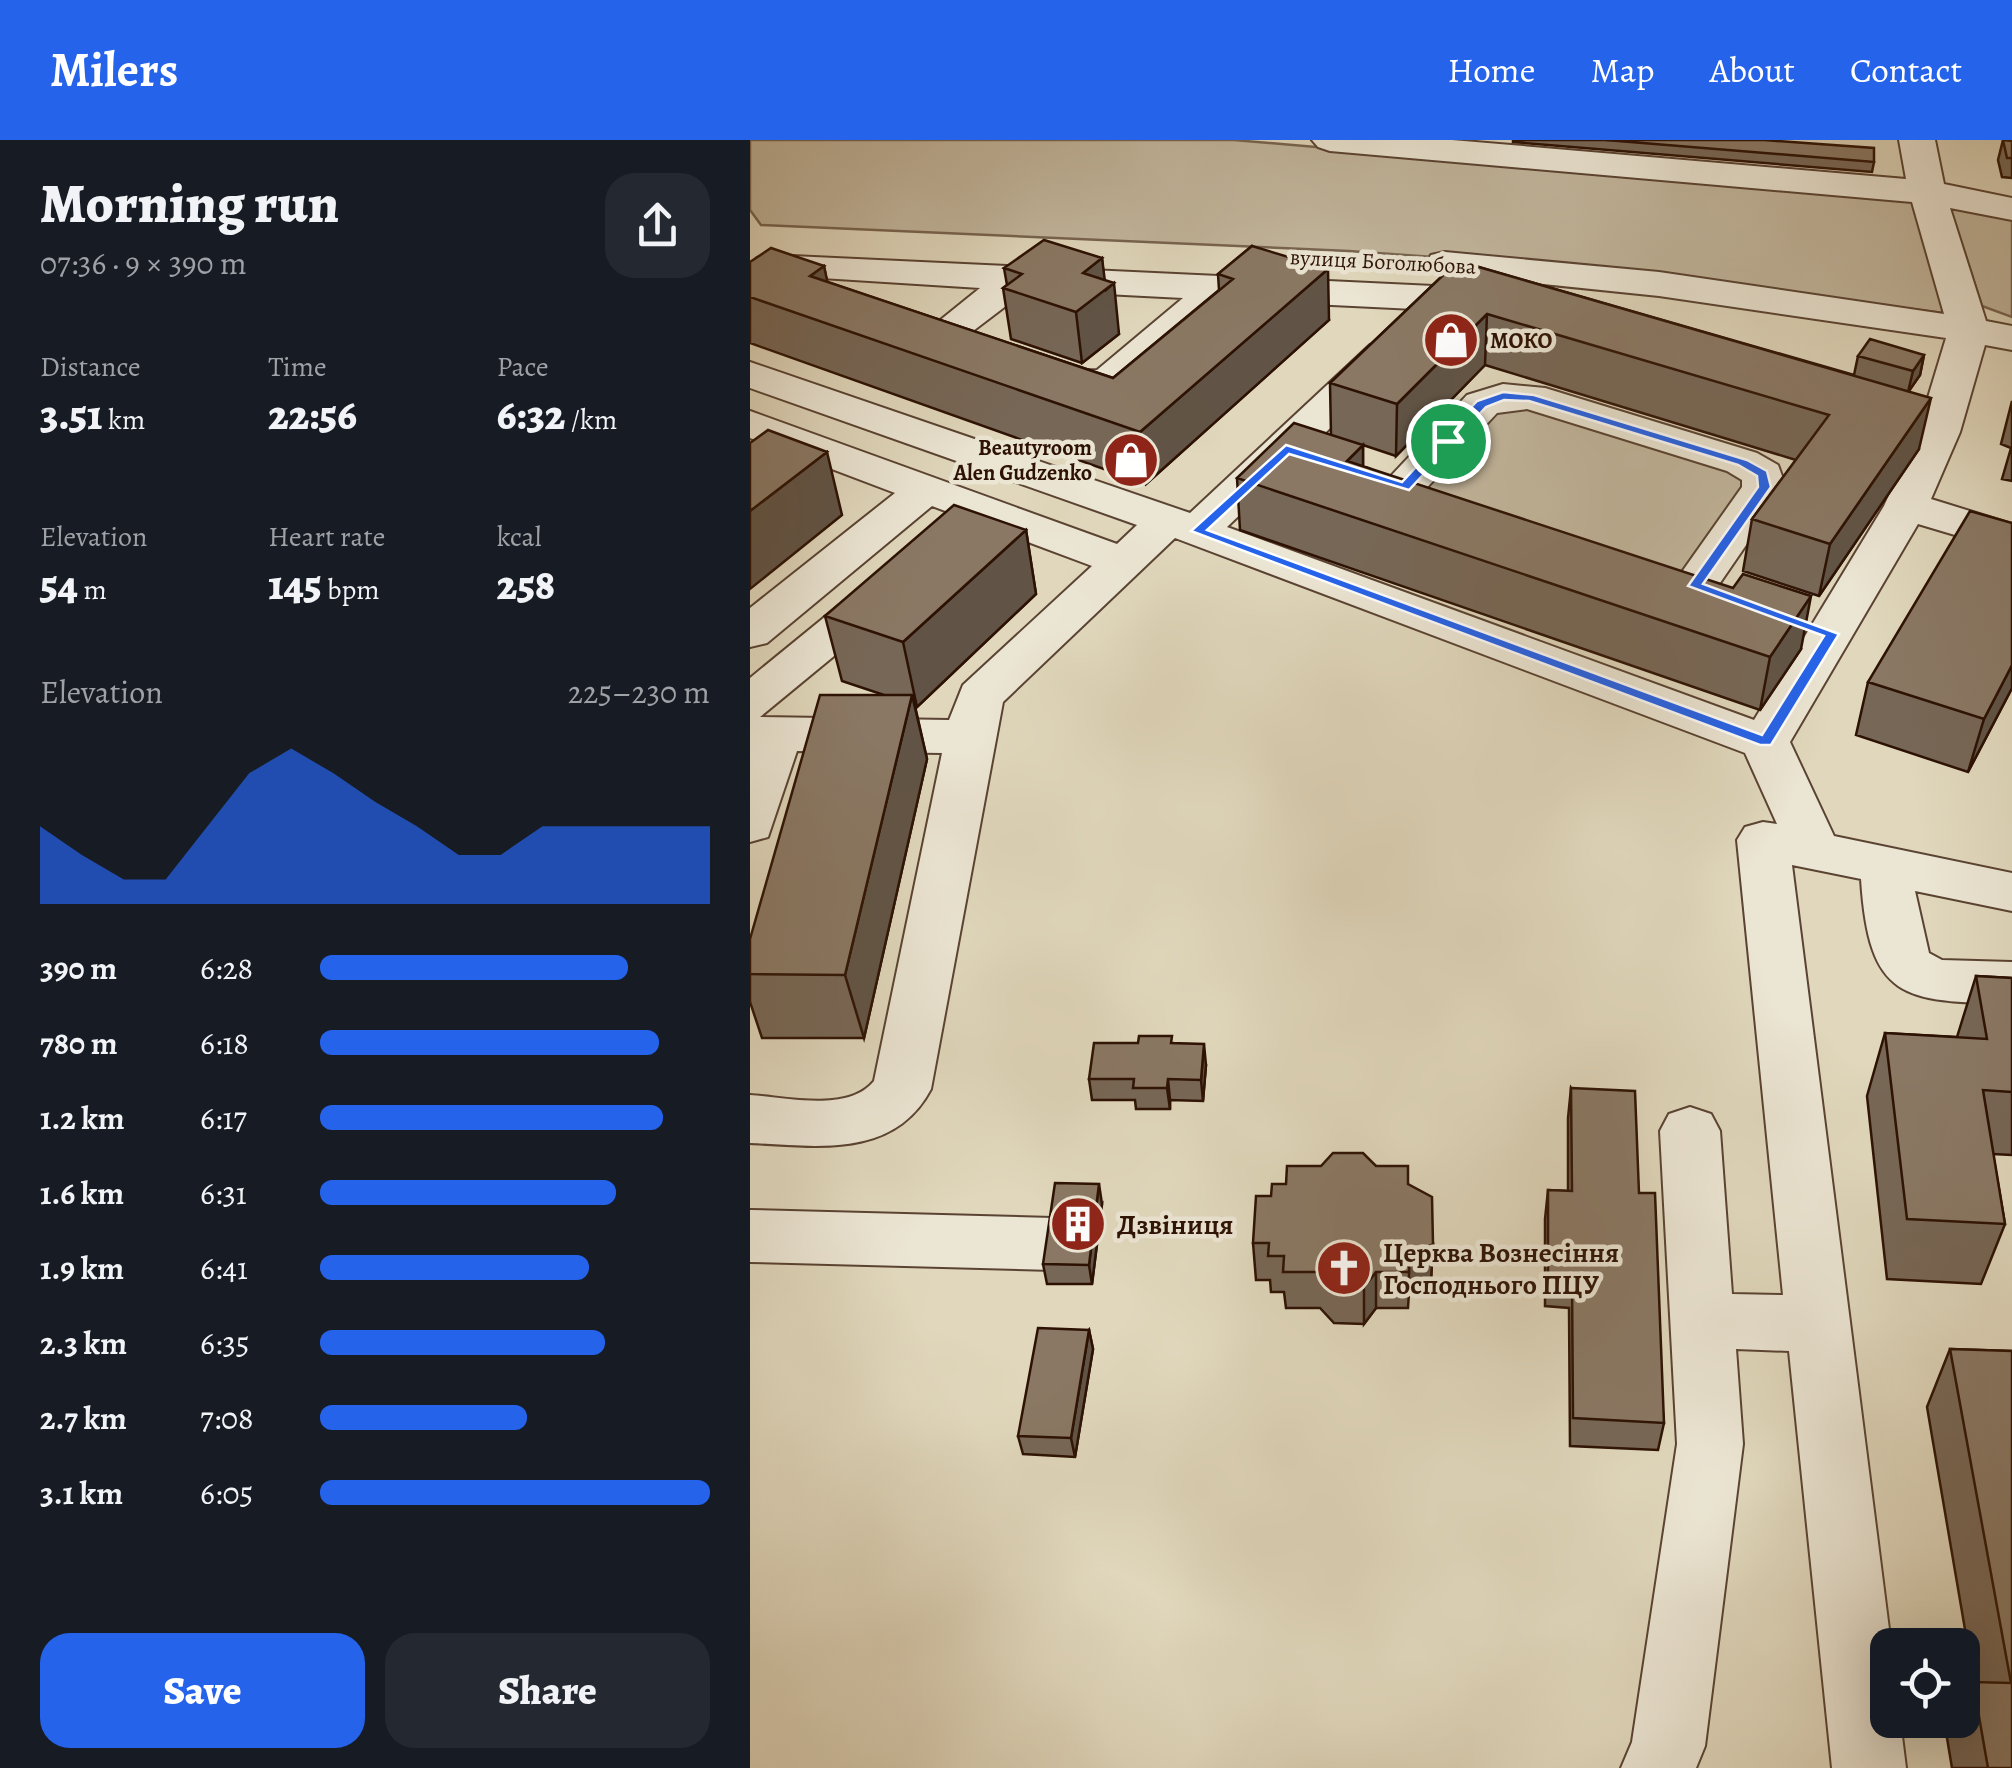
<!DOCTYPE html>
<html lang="en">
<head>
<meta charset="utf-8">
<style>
  :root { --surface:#171b24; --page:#242831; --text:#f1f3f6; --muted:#9ea1a6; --accent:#2563eb }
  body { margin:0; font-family:Alegreya,serif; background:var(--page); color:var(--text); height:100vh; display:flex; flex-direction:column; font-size:38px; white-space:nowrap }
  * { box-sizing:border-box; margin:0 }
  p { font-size:32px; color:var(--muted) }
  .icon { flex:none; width:55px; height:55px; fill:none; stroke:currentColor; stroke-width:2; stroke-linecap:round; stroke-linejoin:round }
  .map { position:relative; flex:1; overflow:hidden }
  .sheet { display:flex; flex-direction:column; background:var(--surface); width:750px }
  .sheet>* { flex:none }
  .tools { position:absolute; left:1120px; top:1488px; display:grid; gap:20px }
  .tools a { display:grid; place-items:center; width:110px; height:110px; border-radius:20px; background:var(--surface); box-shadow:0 10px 40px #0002; font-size:50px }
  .pin { position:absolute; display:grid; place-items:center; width:85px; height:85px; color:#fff; margin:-42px; border:5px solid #fff; border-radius:50%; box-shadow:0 2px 10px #0007 }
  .round { display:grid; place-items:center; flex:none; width:105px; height:105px; border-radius:30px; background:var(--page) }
  .headline { display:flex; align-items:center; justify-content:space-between; height:170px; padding:0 40px }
  h1 { font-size:55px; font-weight:800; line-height:75px }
  .metrics { display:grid; grid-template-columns:repeat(3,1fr); gap:15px; height:170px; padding:10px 40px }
  .metrics div { display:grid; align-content:center }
  .metrics b { font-size:42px; font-weight:800 }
  .metrics small { font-size:28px; font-weight:400 }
  .metrics p { font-size:28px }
  .chart { height:280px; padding:20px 40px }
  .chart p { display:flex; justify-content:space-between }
  .chart svg { width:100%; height:180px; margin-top:10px; fill:var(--accent); opacity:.7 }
  .primary-button { display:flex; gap:20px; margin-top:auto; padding:20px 40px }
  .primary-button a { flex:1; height:115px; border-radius:30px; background:var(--accent); color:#fff; font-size:40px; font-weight:800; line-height:115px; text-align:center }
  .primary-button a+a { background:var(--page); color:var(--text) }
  ul { padding:0 40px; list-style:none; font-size:32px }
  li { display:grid; grid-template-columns:160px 120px 1fr; align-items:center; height:75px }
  li i { height:25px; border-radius:12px; background:var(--accent) }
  header { display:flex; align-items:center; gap:60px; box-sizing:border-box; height:140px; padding:0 50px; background:var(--accent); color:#fff }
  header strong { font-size:48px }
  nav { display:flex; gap:55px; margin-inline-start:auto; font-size:35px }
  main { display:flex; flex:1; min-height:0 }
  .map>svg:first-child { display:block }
  .green { fill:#c2b69d; stroke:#786450; stroke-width:2.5 }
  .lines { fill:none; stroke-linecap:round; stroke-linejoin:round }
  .minor-casing { stroke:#5a4332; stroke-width:4 }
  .minor { fill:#ebe5d3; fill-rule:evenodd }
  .wall { fill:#776756; stroke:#2d1204; stroke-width:2.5 }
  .shaded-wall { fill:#615446; stroke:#2d1204; stroke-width:2.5 }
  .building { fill:#8a7864; stroke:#2d1204; stroke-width:2.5 }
  .route { fill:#2563eb; stroke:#fff; stroke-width:2.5; fill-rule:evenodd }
  .labels { text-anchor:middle; stroke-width:9; stroke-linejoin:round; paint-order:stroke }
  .far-street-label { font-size:22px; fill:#2d1204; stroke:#ebe5d3 }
  .far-poi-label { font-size:22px; font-weight:bold; fill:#2d1204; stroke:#ebe5d3; text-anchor:start }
  .poi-label { font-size:28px; font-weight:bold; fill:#2d1204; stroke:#ebe5d3; text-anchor:start }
</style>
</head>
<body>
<header>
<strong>Milers</strong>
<nav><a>Home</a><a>Map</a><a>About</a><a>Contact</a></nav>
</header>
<main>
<section class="sheet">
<div class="headline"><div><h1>Morning run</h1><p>07:36 · 9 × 390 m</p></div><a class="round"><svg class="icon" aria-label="share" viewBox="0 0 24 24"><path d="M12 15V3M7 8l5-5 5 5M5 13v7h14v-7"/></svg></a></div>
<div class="metrics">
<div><p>Distance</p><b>3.51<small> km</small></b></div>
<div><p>Time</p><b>22:56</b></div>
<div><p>Pace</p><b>6:32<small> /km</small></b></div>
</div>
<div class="metrics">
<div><p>Elevation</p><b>54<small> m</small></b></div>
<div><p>Heart rate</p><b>145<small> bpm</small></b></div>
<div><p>kcal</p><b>258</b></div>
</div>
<div class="chart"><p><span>Elevation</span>225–230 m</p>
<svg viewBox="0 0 160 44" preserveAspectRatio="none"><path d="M0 44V25L10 32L20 38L30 38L40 25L50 12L60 6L70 12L80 19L90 25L100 32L110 32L120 25L130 25L140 25L150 25L160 25V44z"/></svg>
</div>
<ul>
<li><b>390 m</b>6:28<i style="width:79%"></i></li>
<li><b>780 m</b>6:18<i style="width:87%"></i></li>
<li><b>1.2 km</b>6:17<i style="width:88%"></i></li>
<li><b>1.6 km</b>6:31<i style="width:76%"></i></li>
<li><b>1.9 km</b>6:41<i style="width:69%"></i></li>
<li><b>2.3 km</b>6:35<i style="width:73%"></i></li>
<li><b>2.7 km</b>7:08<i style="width:53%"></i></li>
<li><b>3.1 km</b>6:05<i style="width:100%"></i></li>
</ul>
<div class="primary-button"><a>Save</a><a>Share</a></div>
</section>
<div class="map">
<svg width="1262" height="1628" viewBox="0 0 1262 1628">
  <rect width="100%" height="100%" fill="#e0d7bc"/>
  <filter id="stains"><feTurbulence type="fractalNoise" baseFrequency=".002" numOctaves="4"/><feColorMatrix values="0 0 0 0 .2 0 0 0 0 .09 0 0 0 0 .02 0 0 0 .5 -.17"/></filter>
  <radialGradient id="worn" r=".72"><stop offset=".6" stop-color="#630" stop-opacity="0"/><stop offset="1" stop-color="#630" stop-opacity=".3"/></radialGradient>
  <!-- green -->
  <path class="green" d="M0,0H484L1165,59L1201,174L839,128L599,111L11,85L0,70Z
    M1199,64L1262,80V177L1232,166Z
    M769,263L991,332L997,343L929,436L664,353L746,265Z"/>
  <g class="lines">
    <!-- minor casing -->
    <g class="minor-casing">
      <path id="minor" d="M562,0H702L1156,39L1149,0H1185L1194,44L1262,58V80L1200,68L1236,181L1262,186V210L1235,205L1210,292L1181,359L1262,384V412L1168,384L1040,602L1084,696L1262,733V771L1165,751L1179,813L1192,820L1262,822V864C1153,861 1119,861 1111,739L1042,725L1141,1505L1138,1580H1150L1156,1628H1082L1039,1211L986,1209L993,1304L955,1606L946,1628H871L882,1602L927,1304L910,991L919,974L940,967L961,974L970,991L982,1154L1033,1155L987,700L995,687L1013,682L1027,684L995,613L425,398L253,562L181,949C144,1019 67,1006 0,1003V955C36,957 98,973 124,941L192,613L47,611L18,697L0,702V538L120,440L136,436L152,440L159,450L152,460L10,577L199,580L213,545L342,426L182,366L17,503L0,507V468L145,353L0,298V271L367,404L387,385L0,248V222L440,373L620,205L634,202L648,205L654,214L648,223L477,387L1004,580L1134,366L1165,298L1087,275L1081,266L1087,257L1102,253L1173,274L1196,198L909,156L695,134L681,131L676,123L681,115L695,112L909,132L1194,174L1162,62L580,11L568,7Z
        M21,115L747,149L761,153L767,161L761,169L747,173L478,160C414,215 383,271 291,249L285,240L291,231L347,230L433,158L277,150L202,207L188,210L174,207L168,198L230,148L7,134L2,126L7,118Z
        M753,244L795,248L1007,313L1028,325L1036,347L961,456L945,460L929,456L922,446L992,347V340L977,331L777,269L747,273L669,356L654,360L639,356L632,347L639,338L717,255Z
        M0,1070L303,1078L325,1086L334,1104L325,1122L303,1130L0,1122Z"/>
    </g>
    <!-- minor -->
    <use href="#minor" class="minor"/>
  </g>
  <!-- wall -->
  <path class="wall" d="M763,0H1014L1124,22L1122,32L763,2Z
    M1253,0L1262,1V38L1252,37L1248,20Z
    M502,106L579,180L396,344L0,203V122L74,126L77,142L363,238L469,150L468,134Z
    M352,118L354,140L369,194L332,223L261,199L253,148L257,145L254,128Z
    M708,121L1104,235L1108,216L1174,215L1170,235L1159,251L1169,309L1069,456L993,431L1002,379L1046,320L735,225L646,316L613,305V326L1051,509L1010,570L490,390L487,338L581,295L580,243Z
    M1262,261V341L1252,339L1261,308L1251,304Z
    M1262,383V548L1218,632L1106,595L1118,542Z
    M276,390L286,454L167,567L165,566L177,619L114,898H12L0,862V799L134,555L92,541L75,476Z
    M1226,836L1262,838V1015L1243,1014L1255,1084L1231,1144L1137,1139L1117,956L1135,893L1207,897Z
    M423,903L456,925L453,961L420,960V969H386L385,960H342L339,939Z
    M821,948L889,1053L914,1283L908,1310L820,1306L819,1168L795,1166V1079L798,1050L818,1051V978Z
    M626,1026L658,1044L683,1104L681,1141L659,1152L658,1168H626L614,1184L584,1183L570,1168H536L534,1152H521L520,1140H506L503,1103L521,1056L536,1044Z
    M352,1064L342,1144H297L293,1124Z
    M339,1190L343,1209L325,1317L273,1314L268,1296Z
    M1200,1209L1262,1211V1628H1202L1196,1592L1203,1580H1212V1562L1224,1542L1177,1267Z"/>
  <!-- shaded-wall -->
  <path class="shaded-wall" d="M352,118L356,150L364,143L369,194L332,223L326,172L333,133Z
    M74,126L85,177L60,136Z
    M578,129L579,180L396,344L390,292Z
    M737,174L735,225L646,316L647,264Z
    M1174,215L1170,235L1158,252L1163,231Z
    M1181,258L1169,309L1069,456L1080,404Z
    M613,305V357L597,321Z
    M77,312L92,375L0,449V371Z
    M276,390L286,454L167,567L153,502Z
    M1061,456L1051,509L1010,570L1020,517Z
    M1262,525V548L1218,632L1234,579Z
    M162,555L177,619L114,898L95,835Z
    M454,904L456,925L453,961L451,940Z
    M418,939L420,960V969L417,948Z
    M349,1044L352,1064L342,1144L339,1125Z
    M683,1104L681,1141L659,1152V1116Z
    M626,1132V1168L614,1184V1147Z
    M339,1190L343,1209L325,1317L321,1298Z"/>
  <!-- building -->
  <path class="building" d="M856,0H1014L1124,8V22Z
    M1253,0L1262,1V18H1257Z
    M294,100L352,118L333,133L364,143L326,172L253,148L272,134L254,128Z
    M502,106L578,129L390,292L0,157V122L21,108L74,126L60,136L363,238L483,139L468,134Z
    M708,121L1181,258L1080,404L1002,379L1079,275L737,174L647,264L580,243Z
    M1120,199L1174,215L1163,231L1108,216Z
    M544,283L613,305L597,321L983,448L993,434L1061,456L1020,517L487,338Z
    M18,290L77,312L0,371V303Z
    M204,365L276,390L153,502L75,476Z
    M1220,371L1262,383V525L1234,579L1118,542Z
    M70,555H162L95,835L0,834V799Z
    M1226,836L1262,838V952L1233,950L1255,1084L1157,1079L1135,893L1237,899Z
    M389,896H422L421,903L454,904L451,940L418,939L417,948H383L384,939H339L344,903H388Z
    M821,948L885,951L889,1053H905L914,1283L823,1278L822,1139L798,1138V1050L822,1051Z
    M583,1013H613L626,1026H658V1044L682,1057L683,1104L659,1116V1132H626L614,1147H582L568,1132H533L534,1116H518L519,1103H503L506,1056H521L522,1044H536L537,1026H571Z
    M305,1043L349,1044L339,1125L293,1124Z
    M288,1188L339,1190L321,1298L268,1296Z
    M1200,1209L1262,1211V1628H1238L1223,1542L1261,1543Z"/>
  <!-- route -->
  <path class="route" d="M753,252L784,255L997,320L1017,331L1021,347L953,444L1089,494L1021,605H1010L441,391L536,305L652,342L727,261ZM754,260L779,261L988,325L1007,336L1008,347L938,446L1074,496L1012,595L457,390L539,314L659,350L736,267Z"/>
  <!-- icons -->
  <defs>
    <g id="shop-disc" transform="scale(2.875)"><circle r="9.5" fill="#8f2418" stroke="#ebe5d3"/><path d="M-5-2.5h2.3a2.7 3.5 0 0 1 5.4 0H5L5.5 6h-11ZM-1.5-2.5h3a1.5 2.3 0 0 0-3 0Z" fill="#fff"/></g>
    <g id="building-disc" transform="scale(2.875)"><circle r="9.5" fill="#8f2418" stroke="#ebe5d3"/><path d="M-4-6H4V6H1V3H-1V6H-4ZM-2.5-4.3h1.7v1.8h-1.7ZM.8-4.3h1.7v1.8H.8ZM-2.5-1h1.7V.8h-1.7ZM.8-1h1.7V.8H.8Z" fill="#fff"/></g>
    <g id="church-disc" transform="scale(2.875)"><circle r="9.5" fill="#8f2418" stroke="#ebe5d3"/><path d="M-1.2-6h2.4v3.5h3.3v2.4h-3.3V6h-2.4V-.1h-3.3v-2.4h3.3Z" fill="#fff"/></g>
  </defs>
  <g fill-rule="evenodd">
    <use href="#shop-disc" x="701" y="200"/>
    <use href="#shop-disc" x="381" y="320"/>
    <use href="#building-disc" x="328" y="1084"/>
    <use href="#church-disc" x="594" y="1128"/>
  </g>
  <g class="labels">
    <!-- far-street labels -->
    <g class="far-street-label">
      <text transform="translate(633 121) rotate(3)" y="8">вулиця Боголюбова</text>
    </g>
    <!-- far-poi labels -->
    <g class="far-poi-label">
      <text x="740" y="208">МОКО</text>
      <text x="342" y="315" text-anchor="end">Beautyroom<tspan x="342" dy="25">Alen Gudzenko</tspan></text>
    </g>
    <!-- poi labels -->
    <g class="poi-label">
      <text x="367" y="1094">Дзвіниця</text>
      <text x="633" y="1122">Церква Вознесіння<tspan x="633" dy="32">Господнього ПЦУ</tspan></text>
    </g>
  </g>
  <rect width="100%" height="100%" filter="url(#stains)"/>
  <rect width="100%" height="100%" fill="url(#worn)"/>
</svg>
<div class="tools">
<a><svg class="icon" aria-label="locate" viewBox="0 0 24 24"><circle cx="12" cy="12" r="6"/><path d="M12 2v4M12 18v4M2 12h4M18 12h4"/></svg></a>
</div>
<div class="pin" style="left:698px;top:301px;background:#1e9e55"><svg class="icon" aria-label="arrive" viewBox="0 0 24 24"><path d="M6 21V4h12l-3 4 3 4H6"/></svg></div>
</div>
</main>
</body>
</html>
